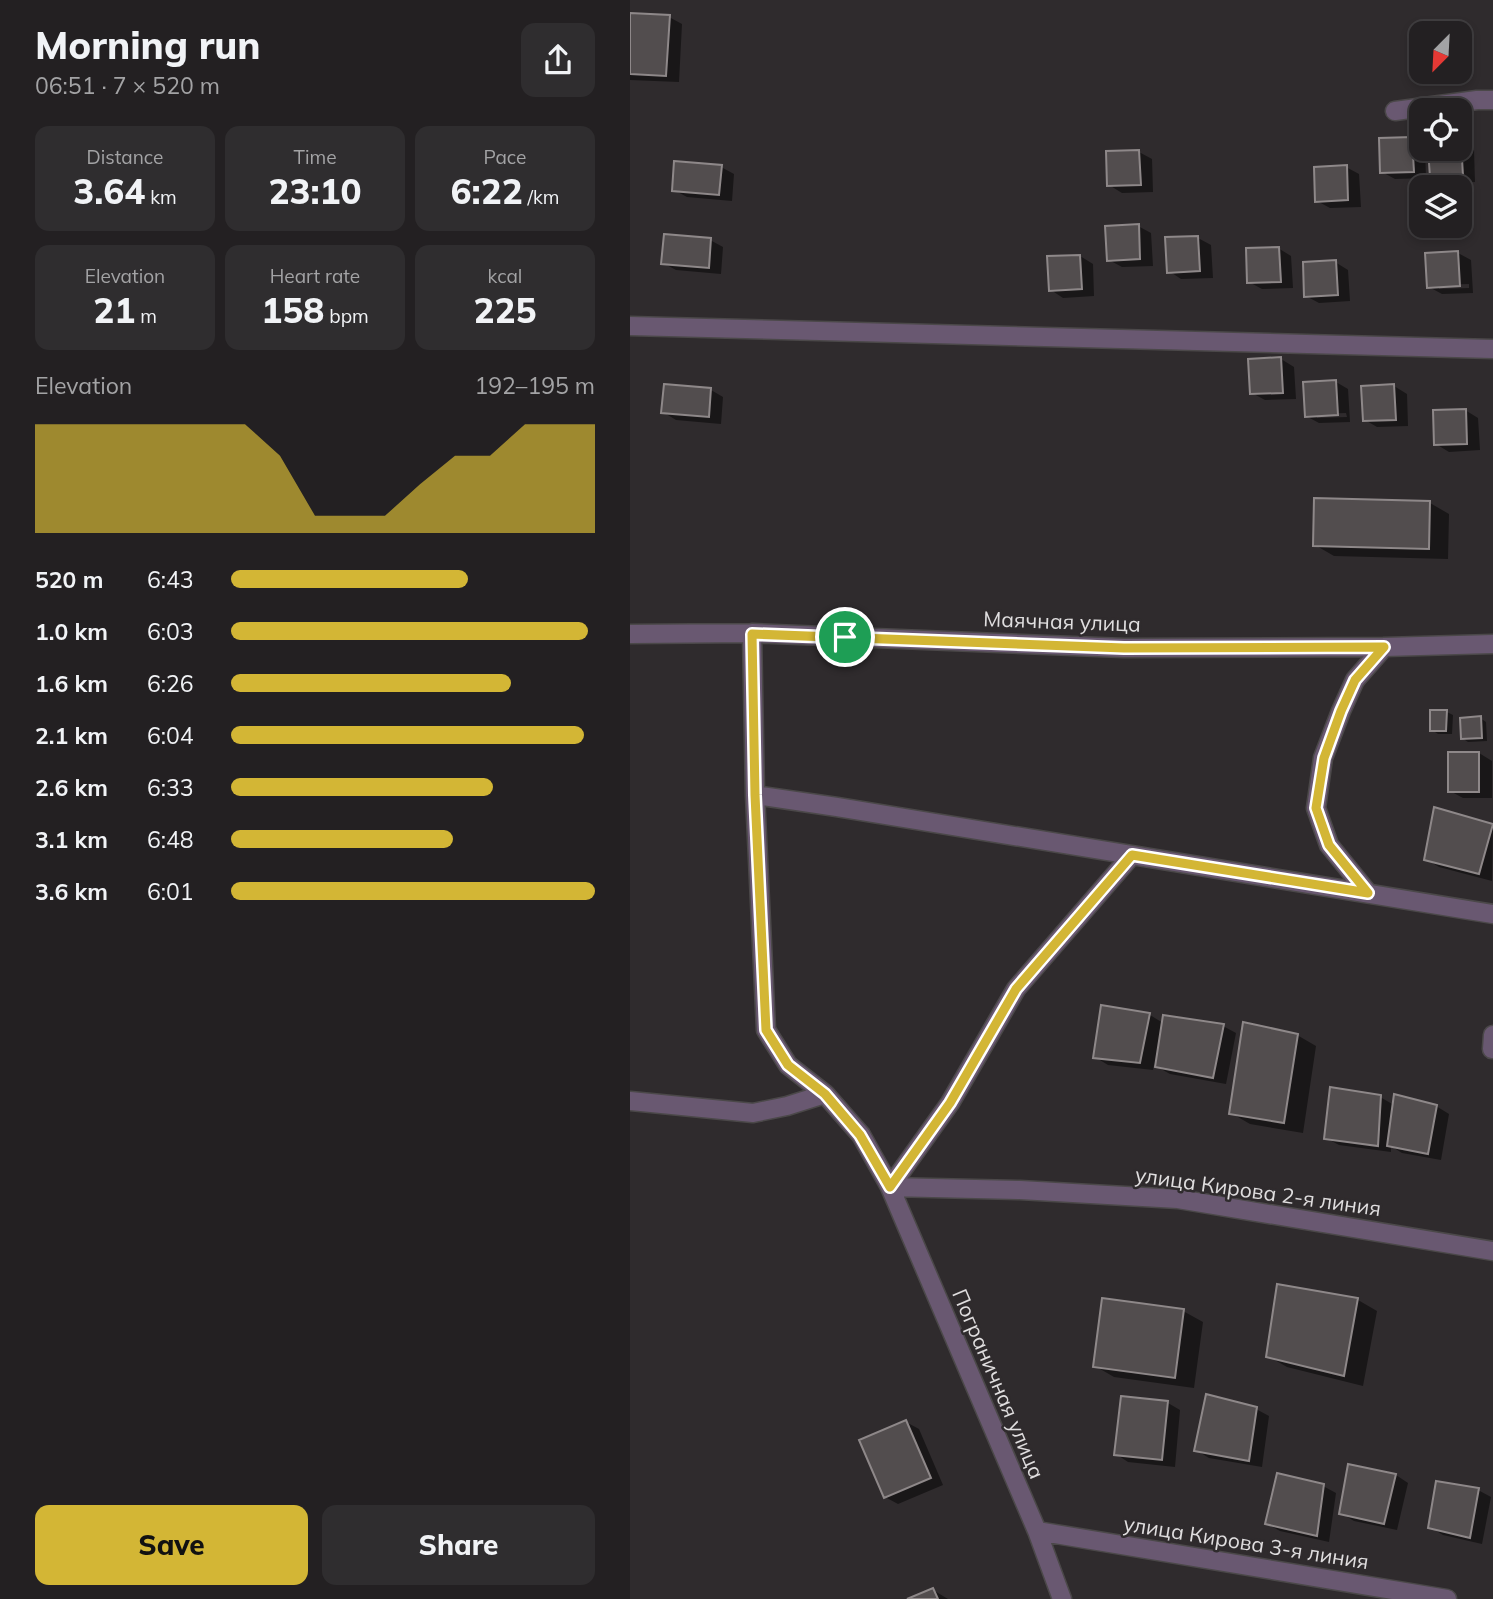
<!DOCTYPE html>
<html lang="en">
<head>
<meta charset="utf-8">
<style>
  :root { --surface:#232022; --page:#2f2d2f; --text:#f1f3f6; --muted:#a3a3a5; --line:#403e40; --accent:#d3b635 }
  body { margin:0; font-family:Mulish,sans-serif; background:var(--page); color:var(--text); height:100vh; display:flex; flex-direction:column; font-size:26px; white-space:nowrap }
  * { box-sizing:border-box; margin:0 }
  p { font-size:23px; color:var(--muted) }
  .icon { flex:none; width:38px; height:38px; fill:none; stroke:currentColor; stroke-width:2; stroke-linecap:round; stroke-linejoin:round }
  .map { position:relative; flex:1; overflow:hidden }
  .panel { display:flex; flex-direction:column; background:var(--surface); width:630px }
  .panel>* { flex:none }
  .needle { width:46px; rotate:204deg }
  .buttons { position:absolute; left:779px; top:21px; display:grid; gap:14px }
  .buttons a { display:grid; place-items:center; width:63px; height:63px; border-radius:14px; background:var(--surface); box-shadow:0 4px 10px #0003,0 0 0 2px var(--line); font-size:35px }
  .pin { position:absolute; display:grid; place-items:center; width:60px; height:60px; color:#fff; margin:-30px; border:4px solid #fff; border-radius:50%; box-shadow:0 2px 7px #0007 }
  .round { display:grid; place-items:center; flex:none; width:74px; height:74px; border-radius:14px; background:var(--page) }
  .overview { display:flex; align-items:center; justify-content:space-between; height:119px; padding:0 35px }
  h1 { font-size:38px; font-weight:800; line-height:52px }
  .metrics { display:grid; grid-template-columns:repeat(3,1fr); gap:10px; height:119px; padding:7px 35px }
  .metrics div { display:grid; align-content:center; border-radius:14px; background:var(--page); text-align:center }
  .metrics b { font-size:35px; font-weight:800 }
  .metrics small { font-size:19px; font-weight:400 }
  .metrics p { font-size:19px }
  .chart { height:196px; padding:14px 35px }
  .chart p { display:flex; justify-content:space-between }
  .chart svg { width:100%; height:126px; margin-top:7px; fill:var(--accent); opacity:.7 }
  .action { display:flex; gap:14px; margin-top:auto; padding:14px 35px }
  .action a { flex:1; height:80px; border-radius:14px; background:var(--accent); color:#111; font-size:28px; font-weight:800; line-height:80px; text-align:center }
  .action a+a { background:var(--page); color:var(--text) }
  ul { padding:0 35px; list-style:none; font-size:23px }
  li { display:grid; grid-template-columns:112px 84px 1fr; align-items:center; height:52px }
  li i { height:18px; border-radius:9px; background:var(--accent) }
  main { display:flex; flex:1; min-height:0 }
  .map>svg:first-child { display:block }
  .shadow { fill:#0007; fill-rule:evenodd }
  .building { fill:#524d4e; stroke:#8e8889; stroke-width:2 }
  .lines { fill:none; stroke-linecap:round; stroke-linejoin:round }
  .minor-casing { stroke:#4b4849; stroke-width:21 }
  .minor { stroke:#695871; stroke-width:18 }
  .route-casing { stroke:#fff; stroke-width:14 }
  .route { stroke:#d3b635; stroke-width:9 }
  .labels { text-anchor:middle; stroke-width:5; stroke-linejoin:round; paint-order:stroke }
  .street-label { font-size:21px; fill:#e0dedf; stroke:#2f2b2d }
</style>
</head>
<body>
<main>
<section class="panel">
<div class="overview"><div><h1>Morning run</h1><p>06:51 · 7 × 520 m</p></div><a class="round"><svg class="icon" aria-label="share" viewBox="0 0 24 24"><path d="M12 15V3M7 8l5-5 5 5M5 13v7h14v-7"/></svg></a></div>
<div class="metrics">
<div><p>Distance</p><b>3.64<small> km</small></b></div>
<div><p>Time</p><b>23:10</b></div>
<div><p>Pace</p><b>6:22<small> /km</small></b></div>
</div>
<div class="metrics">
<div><p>Elevation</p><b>21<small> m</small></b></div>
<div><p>Heart rate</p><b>158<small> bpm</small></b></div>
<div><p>kcal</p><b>225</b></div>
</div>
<div class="chart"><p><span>Elevation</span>192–195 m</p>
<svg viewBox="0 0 160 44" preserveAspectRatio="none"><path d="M0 44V6L10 6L20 6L30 6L40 6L50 6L60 6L70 17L80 38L90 38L100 38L110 27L120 17L130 17L140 6L150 6L160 6V44z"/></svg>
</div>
<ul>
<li><b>520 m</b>6:43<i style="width:65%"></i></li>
<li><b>1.0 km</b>6:03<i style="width:98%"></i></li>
<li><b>1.6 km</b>6:26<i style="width:77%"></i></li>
<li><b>2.1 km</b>6:04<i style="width:97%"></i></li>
<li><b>2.6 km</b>6:33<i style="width:72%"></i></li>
<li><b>3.1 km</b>6:48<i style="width:61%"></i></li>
<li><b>3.6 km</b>6:01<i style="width:100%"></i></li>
</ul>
<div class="action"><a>Save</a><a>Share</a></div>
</section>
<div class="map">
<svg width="863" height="1599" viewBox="0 0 863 1599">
  <rect width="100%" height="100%" fill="#2f2b2d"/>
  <!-- shadow -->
  <path class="shadow" d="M0,14L39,17L52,24L49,82L0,80Z
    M782,138L791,144V149H795L796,178L765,179L752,172Z
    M830,143L844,150L845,182L814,184L801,176L800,149H830Z
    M509,152L522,159L523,192L492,193L479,185Z
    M91,167L104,174L102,201L57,197L44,190Z
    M716,167L729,174L731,207L700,208L687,201Z
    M508,226L521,233L523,266L492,267L479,260Z
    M568,238L581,245L583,278L551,279L539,271Z
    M80,240L93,247L91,274L46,270L33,263Z
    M648,248L661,256L663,288L632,289L619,282Z
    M828,253L841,260L843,293L812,294L799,287ZM839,284V288L809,289V285Z
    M450,256L463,264L464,296L433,298L421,290Z
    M705,262L718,270L720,301L689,303L676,296Z
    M651,359L664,367L666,399L635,400L622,393Z
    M706,382L718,389L720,422L689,423L676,416ZM716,413L717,417L687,418V414Z
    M764,386L777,394L778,426L747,427L735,420Z
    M81,390L93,397L91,424L46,420L33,412Z
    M835,410L848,418L850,450L819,452L806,444Z
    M800,503L819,514L818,559L704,556L685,545Z
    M817,712L823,715L822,734H808L802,730Z
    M850,718L856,722L857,741L838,742L832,738Z
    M849,753L862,761V798H833L820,791Z
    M805,809L863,826L862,881L809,867L796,859Z
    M472,1007L520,1015L533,1023L593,1026L606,1033L596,1084L540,1074L524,1065L523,1070L478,1065L465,1057Z
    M667,1035L686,1046L673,1133L620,1124L601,1113Z
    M750,1097L764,1105L806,1106L819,1114L811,1160L772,1153L761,1146V1152L709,1145L696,1138Z
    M649,1286L728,1300L747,1311L733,1386L657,1367L638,1356Z
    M553,1311L573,1322L564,1388L484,1377L465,1366Z
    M538,1403L550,1410L545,1467L498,1462L486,1454Z
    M626,1409L639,1416L632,1467L579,1458L566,1450Z
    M276,1422L289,1429L313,1485L268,1504L255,1497Z
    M766,1475L778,1483L767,1530L724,1521L711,1513Z
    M693,1486L706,1493L699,1542L650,1531L637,1524Z
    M848,1490L861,1497L852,1544L813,1535L800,1527Z
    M303,1590L318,1599H282Z"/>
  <!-- building -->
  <path class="building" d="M0,13L40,15L36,76L0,74Z
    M782,137L784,172L750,173L749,138Z
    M830,141H831L833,176L800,177L798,149H830Z
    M509,150L511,185L477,186L476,151Z
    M44,161L92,165L89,195L42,191Z
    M717,165L718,200L685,202L684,167Z
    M509,224L510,259L477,261L475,226Z
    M34,234L81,238L79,268L31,264Z
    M568,236L570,271L537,273L535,237Z
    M649,247L651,282L617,283L616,248Z
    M828,251L830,286L797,288L795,253Z
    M450,255L452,289L419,291L417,256Z
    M706,260L708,295L674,297L673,262Z
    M651,357L653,393L620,394L618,359Z
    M706,380L708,415L675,417L673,382Z
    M34,384L81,388L79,417L31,413Z
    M764,384L766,420L733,421L731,386Z
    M836,409L837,444L804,445L803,410Z
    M684,498L800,501L799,549L683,546Z
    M800,710H817L816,731H800Z
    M851,716L852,738L831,739L830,718Z
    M818,752H849V792H818Z
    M804,807L863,824L849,874L794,860Z
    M471,1005L520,1013L510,1063L463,1058Z
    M533,1015L594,1024L583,1078L525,1067Z
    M613,1022L668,1034L654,1123L599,1114Z
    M700,1087L751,1095L748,1146L694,1139Z
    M764,1094L807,1105L798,1154L757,1146Z
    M647,1284L728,1298L714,1376L636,1357Z
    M472,1298L554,1309L545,1378L463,1367Z
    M576,1394L627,1407L619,1461L564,1451Z
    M491,1396L538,1401L532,1460L484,1455Z
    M276,1420L301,1478L254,1498L229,1440Z
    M718,1464L766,1474L754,1524L709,1514Z
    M647,1473L694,1484L687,1536L635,1524Z
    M806,1481L849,1488L840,1538L798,1528Z
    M303,1588L308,1599H277Z"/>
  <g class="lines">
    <!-- minor casing -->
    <g class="minor-casing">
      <path id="minor" d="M765,111L847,100H863
        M0,326L863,349
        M122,633L125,795L136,1030L158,1065L195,1094L231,1135L260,1187L407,1531L432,1599
        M0,634L122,633L494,648L754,647L863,644
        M125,795L207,807L863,914
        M738,893L699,845L686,808L693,758L711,711L725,680L754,647
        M862,1049L863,1035
        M0,1101L123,1113L157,1106L195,1094
        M260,1187L390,1190L548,1199L863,1251
        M260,1187L320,1103L386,989L502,855
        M407,1531L817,1599"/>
    </g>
    <!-- minor -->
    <use href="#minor" class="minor"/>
  </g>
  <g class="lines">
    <!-- route casing -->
    <g class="route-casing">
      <path id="route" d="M122,634L494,648L754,647L725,680L711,711L694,758L686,808L699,845L738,893L502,855L386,989L320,1103L260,1187L230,1135L195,1094L158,1065L136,1030L125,795Z"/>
    </g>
    <!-- route -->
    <use href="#route" class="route"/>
  </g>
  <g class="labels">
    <!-- street labels -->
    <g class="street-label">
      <text transform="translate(432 622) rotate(2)" y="7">Маячная улица</text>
      <text transform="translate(628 1192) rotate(8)" y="7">улица Кирова 2-я линия</text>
      <text transform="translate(368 1384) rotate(67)" y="7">Пограничная улица</text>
      <text transform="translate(616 1543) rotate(9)" y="7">улица Кирова 3-я линия</text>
    </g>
  </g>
</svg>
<div class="buttons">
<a><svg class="needle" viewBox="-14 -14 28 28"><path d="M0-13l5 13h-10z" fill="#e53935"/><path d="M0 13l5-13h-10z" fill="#a3a3a5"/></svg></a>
<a><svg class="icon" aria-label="locate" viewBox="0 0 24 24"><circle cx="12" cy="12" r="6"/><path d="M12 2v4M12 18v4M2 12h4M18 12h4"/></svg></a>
<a><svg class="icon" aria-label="layers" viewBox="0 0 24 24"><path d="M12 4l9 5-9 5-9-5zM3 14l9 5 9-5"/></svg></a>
</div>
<div class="pin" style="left:215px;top:637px;background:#1e9e55"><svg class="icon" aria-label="arrive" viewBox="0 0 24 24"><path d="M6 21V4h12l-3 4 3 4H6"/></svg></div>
</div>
</main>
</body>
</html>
